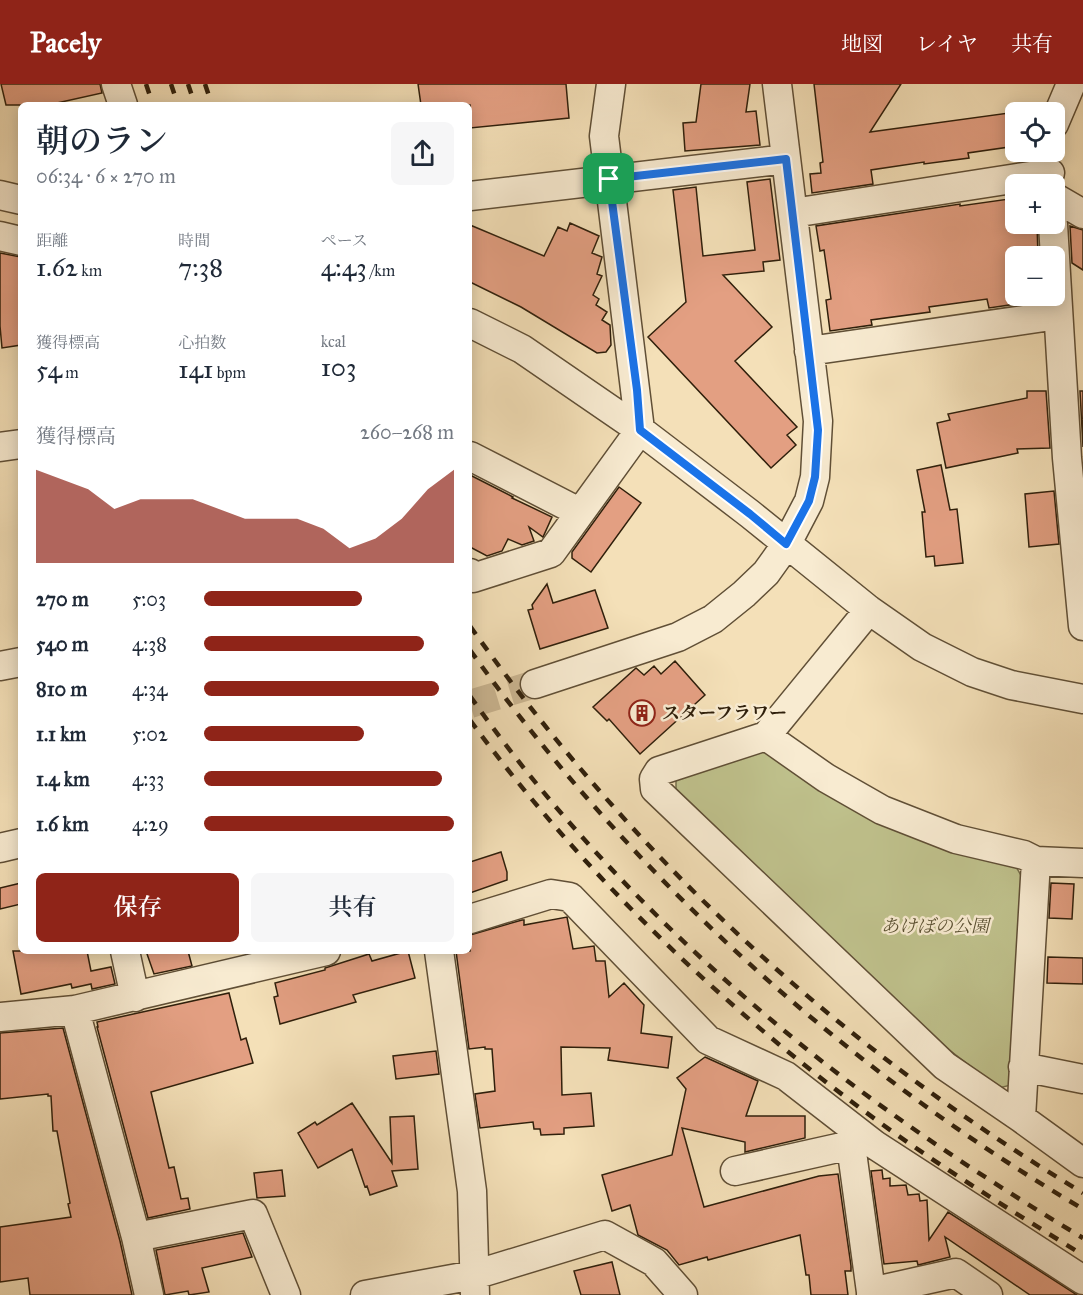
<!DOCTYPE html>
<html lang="ja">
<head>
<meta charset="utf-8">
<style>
  :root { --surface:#fff; --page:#f6f6f7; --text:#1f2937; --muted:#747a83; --accent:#8f2418 }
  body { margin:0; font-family:"IM FELL Great Primer","Noto Serif JP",serif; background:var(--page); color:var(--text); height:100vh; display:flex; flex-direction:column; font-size:22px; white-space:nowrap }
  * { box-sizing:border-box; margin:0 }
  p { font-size:20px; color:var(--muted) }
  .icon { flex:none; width:33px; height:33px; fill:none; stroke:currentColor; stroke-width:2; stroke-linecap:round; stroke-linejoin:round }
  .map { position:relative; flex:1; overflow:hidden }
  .drawer { position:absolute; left:18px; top:18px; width:454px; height:852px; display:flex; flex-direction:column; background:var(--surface); border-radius:9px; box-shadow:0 3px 15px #0003 }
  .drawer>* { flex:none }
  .controls { position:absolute; left:1005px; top:18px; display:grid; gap:12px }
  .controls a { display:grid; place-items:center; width:60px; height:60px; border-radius:9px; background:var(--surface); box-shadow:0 3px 15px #0003; font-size:30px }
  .pin { position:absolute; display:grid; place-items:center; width:51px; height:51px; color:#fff; margin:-26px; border-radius:12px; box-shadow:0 3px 9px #0006 }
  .round { display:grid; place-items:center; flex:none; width:63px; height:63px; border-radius:9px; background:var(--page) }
  .overview { display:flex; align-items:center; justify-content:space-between; height:102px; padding:0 18px }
  h1 { font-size:33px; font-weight:600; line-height:45px }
  .stats { display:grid; grid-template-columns:repeat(3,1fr); gap:9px; height:102px; padding:6px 18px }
  .stats div { display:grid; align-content:center }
  .stats b { font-size:26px; font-weight:600 }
  .stats small { font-size:16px; font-weight:400 }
  .stats p { font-size:16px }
  .chart { height:168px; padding:12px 18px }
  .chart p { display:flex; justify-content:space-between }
  .chart svg { width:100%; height:108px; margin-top:6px; fill:var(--accent); opacity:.7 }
  .primary-button { display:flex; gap:12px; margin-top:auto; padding:12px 18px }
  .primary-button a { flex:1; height:69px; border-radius:9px; background:var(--accent); color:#fff; font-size:24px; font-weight:600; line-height:69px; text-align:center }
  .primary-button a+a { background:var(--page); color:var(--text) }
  ul { padding:0 18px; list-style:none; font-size:20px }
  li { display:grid; grid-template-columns:96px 72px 1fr; align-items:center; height:45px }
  li i { height:15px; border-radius:8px; background:var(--accent) }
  header { display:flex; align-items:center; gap:36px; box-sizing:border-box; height:84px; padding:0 30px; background:var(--accent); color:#fff }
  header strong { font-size:28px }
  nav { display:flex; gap:33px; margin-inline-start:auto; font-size:21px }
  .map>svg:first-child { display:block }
  .green { fill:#bfc18c; stroke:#77704c; stroke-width:1.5 }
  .building { fill:#e39f82; stroke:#2f1f0b; stroke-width:1.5 }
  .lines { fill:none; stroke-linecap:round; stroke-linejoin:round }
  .minor-tunnel { stroke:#cdb995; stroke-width:28; stroke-dasharray:28 14; stroke-linecap:butt }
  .minor-casing { stroke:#604f36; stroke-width:31 }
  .minor { stroke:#f8ebd1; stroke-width:28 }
  .rail { stroke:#2f1f0b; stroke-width:4.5; stroke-dasharray:10 10; stroke-linecap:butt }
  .route-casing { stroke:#fff; stroke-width:12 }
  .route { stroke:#1a73e8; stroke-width:8 }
  .labels { text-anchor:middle; stroke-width:5; stroke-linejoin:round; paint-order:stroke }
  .poi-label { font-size:18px; font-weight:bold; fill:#2f1f0b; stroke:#f8ebd1; text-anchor:start }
  .park-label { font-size:18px; font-style:italic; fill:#5a5032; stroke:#f8ebd1 }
</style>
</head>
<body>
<header>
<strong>Pacely</strong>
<nav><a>地図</a><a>レイヤ</a><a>共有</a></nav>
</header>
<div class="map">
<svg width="1083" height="1211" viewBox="0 0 1083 1211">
  <rect width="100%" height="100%" fill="#f4e0b8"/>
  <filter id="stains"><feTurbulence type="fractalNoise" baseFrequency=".00333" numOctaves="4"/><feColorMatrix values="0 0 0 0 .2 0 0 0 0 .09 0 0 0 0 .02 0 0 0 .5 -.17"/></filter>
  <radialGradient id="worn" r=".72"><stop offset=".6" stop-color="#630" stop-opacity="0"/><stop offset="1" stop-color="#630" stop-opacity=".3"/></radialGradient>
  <!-- green -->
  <path class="green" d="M759,667L774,671L1015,781L1023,795L1011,1001L999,1004L935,955L676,705V696Z"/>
  <!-- building -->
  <path class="building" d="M1,0H100L102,9L48,21H6Z
    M418,0H566L569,34L470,44V21H421Z
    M701,0H750L746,28L756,27L760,61L685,67L683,39L696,38Z
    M814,0H901L870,48L1016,28V62L968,69L969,74L924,80V78L871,86L873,100L812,109L810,90L821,89L820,79L823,78Z
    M770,95L780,176L763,178L764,187L723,191L772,243L735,277L797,343L787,351L796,361L771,384L648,253L686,218L673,106L696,103L703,172L755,166L747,98Z
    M1016,114V140H1037L1038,172H1016V220L989,224L987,215L929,223L930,228L871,236L872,241L830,247L826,216L831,215L824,166L820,167L816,142L960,120V122Z
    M570,139L599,152L592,169L602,173L597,190L602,192L593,211L599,215L596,221L607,228L602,236L610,241L611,261L606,268L597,269L521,223L470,198V141L544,172L558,143L567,147Z
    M1070,142L1083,146V186L1072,179Z
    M0,169L21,173V261L2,264L0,242Z
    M1027,307H1046L1050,364L1017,365L1018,369L946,384L937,339L950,336L948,330L1027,314Z
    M1080,307H1083V363Z
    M941,381L950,426L957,425L963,479L935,482L934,472L926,473L922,428H925L917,386Z
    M470,391L513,413L512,414L552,433L543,453L529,443L534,457L522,461L508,455L502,467L487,472L470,463Z
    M619,403L641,419L591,488L572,474V468Z
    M1054,407L1059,460L1029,463L1025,410Z
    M547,500L553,519L595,506L608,544L540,565L528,526L533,525L532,521Z
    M675,577L705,611L640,670L609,635L607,637L593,623L636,584L644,591L654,582L661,590Z
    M501,768L507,788V796L470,809V778Z
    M21,799V820L0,825V804Z
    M1051,799L1074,800L1072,835L1049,834Z
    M567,833L573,865L594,862L596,877H605L609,913L624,899L644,921L641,949L672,953L668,984L608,976L610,964L561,963L562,1011L591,1009L594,1042L564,1044V1050L541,1051L540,1045H534L533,1038L480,1044L475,1010L495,1007L492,965H485V963L469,965L456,867H470V851L522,836H524V841Z
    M13,867H87L91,887L111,883L115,900L92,905L91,900L72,904L71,900L21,910Z
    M146,867H188L192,882L154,890Z
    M408,867L415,894L353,911L356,918L280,940L274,913L278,912L275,899L325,886V884L369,870L372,877Z
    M1048,873L1083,874V900L1047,899Z
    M229,909L241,956L246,954L253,979L151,1008L169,1084L174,1083L181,1115L188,1114L190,1125L148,1134L97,943H98L97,938Z
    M63,944L120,1157L132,1211H30L28,1194L0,1198V1143L71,1133L68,1120L70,1119L57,1047H53L51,1012H48V1010L0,1015V949Z
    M436,967L439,990L396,995L393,972Z
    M705,973L758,997L746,1032H805V1054L745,1068V1058L682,1044L704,1123L819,1092L838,1090L851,1182V1187H845L848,1211H811L809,1191H806L800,1151L708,1176L707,1173L679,1181L667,1166L638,1151L630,1121L612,1127L602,1091L672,1071L686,1005L677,994Z
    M352,1019L392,1079L390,1033L414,1032L418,1085L392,1087L397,1102L370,1111L367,1102L365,1103L352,1065L318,1084L298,1049L315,1038L317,1041Z
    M282,1086L285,1112L257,1114L254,1089Z
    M882,1086L883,1095L890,1094V1102L906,1101L908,1111L919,1110L920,1117L927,1116L929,1156L948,1128L1077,1211H1030L945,1153L950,1173L918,1181L917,1177L884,1180L871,1087Z
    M243,1149L252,1173L202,1184L209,1208L189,1211L188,1207L165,1211L156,1166Z
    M612,1178L620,1211H581L574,1187Z"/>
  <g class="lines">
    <!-- minor-tunnel -->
    <path class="minor-tunnel" d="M470,620L535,600"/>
    <!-- minor casing -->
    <g class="minor-casing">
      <path id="minor" d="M116,0L123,21
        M1054,40L1071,0
        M0,111L21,116
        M470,112L786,75
        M1054,113L1083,130
        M793,129L1050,89
        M1053,140L1067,374L1083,542
        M0,152L21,157
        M470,239L522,265L640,346L750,430L869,526L922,563L972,588L1011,601L1083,615
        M809,267L1058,231
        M0,363L21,360
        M470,372L579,428
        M470,489L473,494L551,469L640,346L604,52L611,0
        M869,526L766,652L659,687L654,695L655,705L945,982L1021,1034L1036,777
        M0,582L21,578
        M535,600L678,553L713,535L744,510L766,489L786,461L809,417L815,393L818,337L777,0
        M766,652L826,694L882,726L956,755L1024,771L1036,777L1083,779
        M0,764L21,759
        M470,835L551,810L570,813L708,956L786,992L875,1061L1083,1196
        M125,867L135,913
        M439,867L472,1107L475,1211
        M75,926L136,1153L149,1211
        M0,933L75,926L326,867
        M1023,983L1083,995
        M1021,1034L1083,1079
        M857,1048L851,1061L871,1208
        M735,1087L851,1061
        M136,1153L253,1130L286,1211
        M365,1211L474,1191L605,1151L654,1178L683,1211
        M871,1211V1208L956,1189L988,1211"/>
    </g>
    <!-- minor -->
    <use href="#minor" class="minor"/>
    <!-- rail -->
    <path class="rail" d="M146,0L153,21
      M171,0L178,21
      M188,0L195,21
      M205,0L212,21
      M470,542C637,778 836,960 1083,1109
      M470,566C633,794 842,983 1083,1125
      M470,612C568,752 694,877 828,982C909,1045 995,1101 1083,1154
      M470,636C582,789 722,923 875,1035C942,1084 1012,1127 1083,1171"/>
  </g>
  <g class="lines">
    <!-- route casing -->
    <g class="route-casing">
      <path id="route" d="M786,75L818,346L815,393L809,417L786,460L750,430L640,346L637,306L609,95Z"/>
    </g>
    <!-- route -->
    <use href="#route" class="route"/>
  </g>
  <!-- icons -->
  <defs>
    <g id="building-ring" transform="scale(1.35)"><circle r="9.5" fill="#f8ebd1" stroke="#8f2418" stroke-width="1.5"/><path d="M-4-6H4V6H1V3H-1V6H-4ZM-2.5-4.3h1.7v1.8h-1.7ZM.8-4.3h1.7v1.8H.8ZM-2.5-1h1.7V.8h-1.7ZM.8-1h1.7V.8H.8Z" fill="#8f2418"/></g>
  </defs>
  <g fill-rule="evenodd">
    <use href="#building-ring" x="642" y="629"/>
  </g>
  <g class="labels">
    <!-- poi labels -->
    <g class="poi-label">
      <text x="662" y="635">スターフラワー</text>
    </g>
    <!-- park labels -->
    <g class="park-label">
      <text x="935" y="848">あけぼの公園</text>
    </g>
  </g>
  <rect width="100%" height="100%" filter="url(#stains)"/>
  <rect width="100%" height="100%" fill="url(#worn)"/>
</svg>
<div class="controls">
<a><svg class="icon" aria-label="locate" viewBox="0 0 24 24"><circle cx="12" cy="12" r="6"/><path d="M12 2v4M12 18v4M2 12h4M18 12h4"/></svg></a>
<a>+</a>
<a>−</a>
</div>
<div class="pin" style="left:609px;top:95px;background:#1e9e55"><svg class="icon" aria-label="arrive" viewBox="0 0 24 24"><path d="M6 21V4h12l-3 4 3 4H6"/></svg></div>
<section class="drawer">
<div class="overview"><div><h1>朝のラン</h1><p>06:34 · 6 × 270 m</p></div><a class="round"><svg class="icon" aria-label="share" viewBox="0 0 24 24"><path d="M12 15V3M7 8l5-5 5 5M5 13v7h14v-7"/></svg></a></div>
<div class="stats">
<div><p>距離</p><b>1.62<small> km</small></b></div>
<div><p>時間</p><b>7:38</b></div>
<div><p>ペース</p><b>4:43<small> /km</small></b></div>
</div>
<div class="stats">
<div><p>獲得標高</p><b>54<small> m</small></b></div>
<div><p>心拍数</p><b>141<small> bpm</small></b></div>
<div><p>kcal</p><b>103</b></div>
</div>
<div class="chart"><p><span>獲得標高</span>260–268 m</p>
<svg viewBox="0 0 160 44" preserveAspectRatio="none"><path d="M0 44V6L10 10L20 14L30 22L40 18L50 18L60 18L70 22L80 26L90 26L100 26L110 30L120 38L130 34L140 26L150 14L160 6V44z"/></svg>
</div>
<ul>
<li><b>270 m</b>5:03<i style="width:63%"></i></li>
<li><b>540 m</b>4:38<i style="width:88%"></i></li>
<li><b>810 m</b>4:34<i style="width:94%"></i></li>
<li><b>1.1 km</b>5:02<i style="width:64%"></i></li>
<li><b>1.4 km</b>4:33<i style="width:95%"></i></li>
<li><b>1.6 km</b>4:29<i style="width:100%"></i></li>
</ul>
<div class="primary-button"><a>保存</a><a>共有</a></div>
</section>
</div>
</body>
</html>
